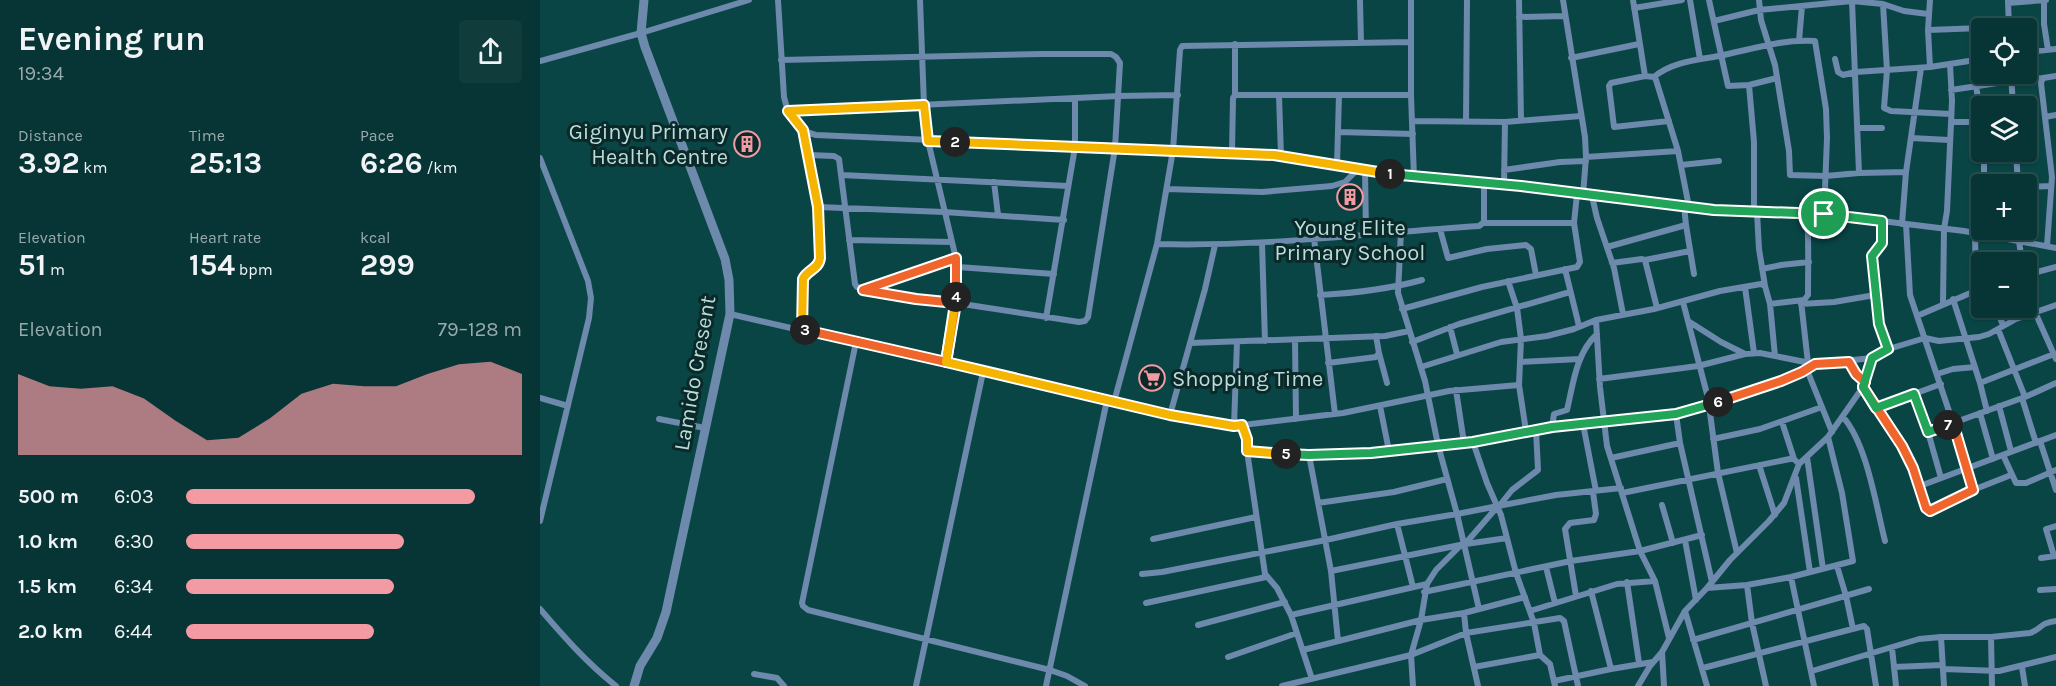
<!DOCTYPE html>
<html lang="en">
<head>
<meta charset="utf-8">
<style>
  :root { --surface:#073434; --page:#103c3c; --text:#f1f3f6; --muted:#98aaac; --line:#284f4f; --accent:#f49aa3 }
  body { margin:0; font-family:Karla,sans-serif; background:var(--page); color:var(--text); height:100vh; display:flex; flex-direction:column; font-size:22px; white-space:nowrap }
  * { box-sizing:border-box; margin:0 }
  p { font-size:20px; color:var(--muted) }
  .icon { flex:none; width:33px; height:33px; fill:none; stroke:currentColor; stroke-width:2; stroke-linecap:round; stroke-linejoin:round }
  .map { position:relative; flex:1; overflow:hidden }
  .sheet { display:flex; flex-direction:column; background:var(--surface); width:540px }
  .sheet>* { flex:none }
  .fabs { position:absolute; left:1431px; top:18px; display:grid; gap:12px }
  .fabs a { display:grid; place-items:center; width:66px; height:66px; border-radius:6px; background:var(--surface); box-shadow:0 2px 4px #0004,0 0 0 2px var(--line); font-size:30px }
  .pin { position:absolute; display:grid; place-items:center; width:51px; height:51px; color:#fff; margin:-26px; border:3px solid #fff; border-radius:50%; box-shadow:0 2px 6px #0007 }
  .km { position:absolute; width:30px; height:30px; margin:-15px; border-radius:50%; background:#222; color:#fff; font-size:16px; line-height:30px; text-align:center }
  .round { display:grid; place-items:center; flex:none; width:63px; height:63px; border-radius:6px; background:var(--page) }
  .overview { display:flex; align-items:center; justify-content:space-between; height:102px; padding:0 18px }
  h1 { font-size:33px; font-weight:700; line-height:45px }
  .stats { display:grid; grid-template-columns:repeat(3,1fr); gap:9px; height:102px; padding:6px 18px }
  .stats div { display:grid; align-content:center }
  .stats b { font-size:30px; font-weight:700 }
  .stats small { font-size:16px; font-weight:400 }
  .stats p { font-size:16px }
  .chart { height:168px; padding:12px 18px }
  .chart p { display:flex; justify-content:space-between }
  .chart svg { width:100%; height:108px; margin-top:6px; fill:var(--accent); opacity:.7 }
  ul { padding:0 18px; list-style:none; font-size:20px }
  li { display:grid; grid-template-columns:96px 72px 1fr; align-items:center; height:45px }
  li i { height:15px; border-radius:8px; background:var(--accent) }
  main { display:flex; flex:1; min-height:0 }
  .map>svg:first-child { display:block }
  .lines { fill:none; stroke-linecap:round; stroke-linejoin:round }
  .minor { stroke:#6d89ab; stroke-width:6 }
  .tertiary { stroke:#6d89ab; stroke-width:9 }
  .split-1-casing { stroke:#fff; stroke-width:12 }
  .split-2-casing { stroke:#fff; stroke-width:12 }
  .split-3-casing { stroke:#fff; stroke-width:12 }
  .split-4-casing { stroke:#fff; stroke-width:12 }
  .split-5-casing { stroke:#fff; stroke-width:12 }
  .split-6-casing { stroke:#fff; stroke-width:12 }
  .split-7-casing { stroke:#fff; stroke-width:12 }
  .split-8-casing { stroke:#fff; stroke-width:12 }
  .split-1 { stroke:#22a559; stroke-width:8 }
  .split-2 { stroke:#f5b400; stroke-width:8 }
  .split-3 { stroke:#f5b400; stroke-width:8 }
  .split-4 { stroke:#f0652b; stroke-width:8 }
  .split-5 { stroke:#f5b400; stroke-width:8 }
  .split-6 { stroke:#22a559; stroke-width:8 }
  .split-7 { stroke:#f0652b; stroke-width:8 }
  .split-8 { stroke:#22a559; stroke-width:8 }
  .labels { text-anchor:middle; stroke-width:6; stroke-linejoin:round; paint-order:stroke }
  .poi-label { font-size:22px; fill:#badcda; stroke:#0a2928; text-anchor:end }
  .street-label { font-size:22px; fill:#badcda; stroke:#0a2928 }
</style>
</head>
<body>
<main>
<section class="sheet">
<div class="overview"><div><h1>Evening run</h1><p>19:34</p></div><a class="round"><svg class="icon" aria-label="share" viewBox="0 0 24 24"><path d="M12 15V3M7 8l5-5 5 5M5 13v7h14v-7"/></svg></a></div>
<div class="stats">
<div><p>Distance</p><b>3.92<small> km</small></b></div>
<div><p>Time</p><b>25:13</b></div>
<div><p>Pace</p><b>6:26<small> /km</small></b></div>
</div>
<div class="stats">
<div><p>Elevation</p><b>51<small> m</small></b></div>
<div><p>Heart rate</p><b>154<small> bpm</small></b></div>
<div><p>kcal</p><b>299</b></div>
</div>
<div class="chart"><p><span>Elevation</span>79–128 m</p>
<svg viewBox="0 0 160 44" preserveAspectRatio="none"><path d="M0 44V11L10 16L20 17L30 16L40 21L50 30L60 38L70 37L80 29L90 19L100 15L110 16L120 16L130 11L140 7L150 6L160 11V44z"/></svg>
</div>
<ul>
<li><b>500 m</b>6:03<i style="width:86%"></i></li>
<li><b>1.0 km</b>6:30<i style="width:65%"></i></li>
<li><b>1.5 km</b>6:34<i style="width:62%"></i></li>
<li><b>2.0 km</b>6:44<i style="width:56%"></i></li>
</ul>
</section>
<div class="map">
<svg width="1516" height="686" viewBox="0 0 1516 686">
  <rect width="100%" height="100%" fill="#094545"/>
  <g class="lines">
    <!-- minor -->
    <path class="minor" d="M238,0L244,97C248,115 257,131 276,135L734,155L874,178L981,186L1174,210L1284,214L1424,231L1516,248
      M380,0L384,105L388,141L418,267L416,303L406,362
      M820,0L821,43
      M871,0V95L874,178
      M979,0L981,120
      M1023,0L1045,137L1046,157L1043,195
      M1093,0L1105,76
      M1150,0L1160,59
      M1169,0L1188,86L1209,85L1237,78
      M1219,0L1221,20L1235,65L1249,151L1250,175L1286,176L1319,173L1366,172
      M1390,0L1388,30L1390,67
      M1504,0V24L1508,50
      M1312,1L1319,173
      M1468,1L1469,28
      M1468,3L1506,0
      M1343,4L1347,70L1344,108L1351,111L1411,114
      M1094,8L1142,0
      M979,17L1024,16
      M1174,21L1219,10L1312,1L1343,4L1364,11L1388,14
      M1388,30L1469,27
      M1259,41L1262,6
      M695,44V95
      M1486,52L1516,49
      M1031,58L1099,44
      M1295,59L1298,72L1303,75L1316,72L1390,67L1442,59
      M241,60L502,54H571L576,57L580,63L575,148L548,317L545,321L539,322L416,303L376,299L317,287L315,284L299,159L294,156L268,155
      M0,61L101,33L209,0
      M1471,74L1473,106
      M1114,77C1131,62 1157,60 1179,56C1212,49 1242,39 1275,41L1286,109L1287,138L1284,214
      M1209,85L1214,142V212
      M1436,86L1442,122
      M1411,90L1471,81L1503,78
      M739,95L741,156
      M247,111L579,96L638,95
      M1505,117L1516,115
      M872,121L965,122L1041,116
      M926,122L927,0
      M1411,122H1442
      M1317,128H1342
      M798,132L873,134
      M1371,138L1409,140
      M1138,151L1149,207
      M1476,152L1478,184
      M692,153L693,98L695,95H871
      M1046,157L1138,151L1116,80L1114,77L1105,76L1071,83L1069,86L1074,127L1129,121
      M0,158L48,281L51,298L49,318L0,521
      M797,165L799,95
      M1141,165L1179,161
      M825,170L826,234
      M964,170L1020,162L1046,161
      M301,175L528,186
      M454,182L458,215
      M1444,184V152
      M964,185L965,122
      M1486,187L1511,186
      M627,189L722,192L792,186L805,182L818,169
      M1052,196L1057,218L1074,268L1083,314
      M278,207L404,212L524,220
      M1217,212L1219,249L1225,286
      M1342,221V242L1332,256L1339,324L1348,349
      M943,223H1034
      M1362,224L1366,172L1381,68
      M1366,224L1370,295L1415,429L1433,490
      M1146,225L1154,274
      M900,229L908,258L947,249L986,245L991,249L996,275
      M861,231L858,293L885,381L898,445L917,514L958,506
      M1435,233L1436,290
      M1440,234L1442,216
      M774,238L795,414
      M309,240L412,242
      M1473,240L1475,230
      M1479,241L1482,262
      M722,243L725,341
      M617,244C724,247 831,233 939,226L943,223L944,221V183
      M1507,246L1512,177L1501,83L1503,78L1516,76
      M1067,247L1146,225L1144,206
      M1105,260L1150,251
      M1072,263L1102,259L1105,260L1117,308
      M418,267L514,274
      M1025,269L1039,326
      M1222,269L1241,265L1269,262
      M1486,275L1516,267
      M968,281L977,308L981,339L979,385L986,431
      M1205,287L1214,353
      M324,289L416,258
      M1486,292L1516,359
      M780,295C815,293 849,289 882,280
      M1413,299L1440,383L1514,354
      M1261,301L1268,363
      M1143,302L1168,398L1178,473L1197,553
      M1403,303L1404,229L1407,211L1412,101L1410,64
      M1230,304L1264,300L1268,295C1268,267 1269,241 1267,213
      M1261,304L1294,302L1335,295
      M1456,308L1463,325
      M862,309L942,287L1037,267L1040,262L1034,223L1037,194
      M190,314L630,415L694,426L803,413L909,391L979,385
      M1377,316L1442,288
      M506,318L535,147V99
      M1056,320L1060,387L1067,446L1100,551L1115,581L1129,638
      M1148,321L1181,342L1205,354L1220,353L1275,364
      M910,327L917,354
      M1458,329L1485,397
      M262,330L263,279C267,270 279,269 280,258L278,207L263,130
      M755,340L756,419
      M316,342L262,603L263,606L268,610L510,670L527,676L545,686
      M872,342L919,324L1030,292
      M650,343L845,336L869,331
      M839,353L847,383
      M980,362L1040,359
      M1309,362L1316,374L1325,382
      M788,363L836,357L839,353L836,336
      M881,367L961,342L1007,336L1034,329L1056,320L1114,309L1180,291L1221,284L1225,286L1230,304L1235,356
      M1267,370L1292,432
      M1397,374L1413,369L1435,367
      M1059,379L1158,366L1205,354
      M1440,383L1447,411
      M1323,387L1362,446L1373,468L1388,510H1394L1433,490L1471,475
      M916,390L924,443
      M1374,394L1388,432L1401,478
      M0,398L28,406
      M1482,398L1496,443
      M574,402L617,244L633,150L640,50L642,46L871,42
      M840,406L849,451
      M1459,406L1471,451
      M1336,408L1401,384
      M1440,413L1453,459
      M1136,414L1140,443L1172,582
      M630,415L665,289L675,245
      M1303,417C1327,444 1336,506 1345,541
      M119,419L165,428
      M1242,422L1254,459
      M1043,424L1056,491
      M702,425L707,439V451L725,574L737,588L751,615L772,679
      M694,426L697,342
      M1012,427L1014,414L1027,410C1033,385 1036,353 1057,334
      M1388,432L1485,397L1516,383
      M1173,439L1220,429L1282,407
      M1500,441L1516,490
      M933,442L947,483L961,515L976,573L994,623L1000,655L1010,664L1015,686
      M707,451L769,455L849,451L933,442L1012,427L1136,414L1168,406L1241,381L1262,372L1275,364L1332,358L1342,351L1385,338L1399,341L1439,337L1449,334L1476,319L1516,305
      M769,455L791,571L798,641
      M1463,455L1476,483H1486L1516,470
      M1267,457L1283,569
      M1071,458L1140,443
      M1219,465L1235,515
      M1256,478L1270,572
      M1380,486L1516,435
      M1082,493L1250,459H1254L1259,464
      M778,503L854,492L907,479
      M960,505L972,490L998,470L996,430
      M1122,505L1133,543
      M857,524L873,587
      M613,539L716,517
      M1145,540L1156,600
      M926,544L967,538
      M1514,556L1506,529L1516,526
      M1501,558L1516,556
      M1297,566L1306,596L1313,629
      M1006,567L1015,603
      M791,571L920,545
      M602,574L622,572L786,540L857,524L917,514L939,609
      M1251,577L1274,686
      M1087,582L1099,663
      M1207,585L1212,623L1226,686
      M1167,588L1207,585L1251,577L1313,561L1302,493L1288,437
      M1500,590L1516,589
      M884,592L1031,561L1100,551L1162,535
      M1036,596L1025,529L1030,523L1054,520L1056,514L1053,492
      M606,603L726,577
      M0,609C24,637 47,663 76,686
      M990,611L1077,584L1115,581
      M1145,611L1167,686
      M924,613L926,633L938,686
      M751,615L887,584
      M658,625L745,602
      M1401,637L1404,686
      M1451,637L1452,686
      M1153,640L1329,589
      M1352,648L1356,686
      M763,650L881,620L924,613L985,597
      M1122,652L1124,686
      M688,657L757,633
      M934,667L1000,655
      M1354,667L1402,665
      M1482,667L1485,686
      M1163,668L1324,626L1327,629L1336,686
      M1071,669L1113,662
      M1403,669L1459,671L1516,657
      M1272,671L1379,639L1401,637H1451L1490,633C1502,629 1499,623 1516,621
      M214,674L237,678L244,686
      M1014,681L1071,669L1051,591
      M376,686L443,372
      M506,686L567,400
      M742,686L871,655L926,633L1020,618L1024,621L1038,686
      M873,686L871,655L881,620L887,584L896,570L922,544H925L958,506L1016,495L1081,488
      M1098,686L1110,666L1122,652L1145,611L1167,588L1190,560L1229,521L1244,503L1259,464L1288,437L1323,387L1332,358"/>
    <!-- tertiary -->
    <path class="tertiary" d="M94,686L100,666L117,638L126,612L190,314L189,280L185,259L105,47L101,33L104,0"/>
  </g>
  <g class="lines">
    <!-- split-1 casing -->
    <g class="split-1-casing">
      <path id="split-1" d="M850,174L981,186L1174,210L1284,214"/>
    </g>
    <!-- split-2 casing -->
    <g class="split-2-casing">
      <path id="split-2" d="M415,142L734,155L850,174"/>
    </g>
    <!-- split-3 casing -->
    <g class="split-3-casing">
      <path id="split-3" d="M265,330H262L263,279C267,270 279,269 280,258L278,207L263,130L248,111L384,105L388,141L415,142"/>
    </g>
    <!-- split-4 casing -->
    <g class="split-4-casing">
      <path id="split-4" d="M265,330L406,362L416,303L376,299L323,290L416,258V297"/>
    </g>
    <!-- split-5 casing -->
    <g class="split-5-casing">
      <path id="split-5" d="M416,297L406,362L630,415L694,426L702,425L707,439V451L746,454"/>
    </g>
    <!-- split-6 casing -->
    <g class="split-6-casing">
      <path id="split-6" d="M746,454L769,455L831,453L933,442L1012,427L1136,414L1178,402"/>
    </g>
    <!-- split-7 casing -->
    <g class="split-7-casing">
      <path id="split-7" d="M1178,402L1241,381L1262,372L1275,364L1309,362L1316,374L1325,382L1323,387L1362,446L1373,468L1386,508L1390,511L1433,490L1413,423L1408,425"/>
    </g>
    <!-- split-8 casing -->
    <g class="split-8-casing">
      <path id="split-8" d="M1284,214L1342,221V243L1332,256L1339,324L1348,349L1332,358L1323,387L1336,408L1374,394L1388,432L1408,425"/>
    </g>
    <!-- split-1 -->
    <use href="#split-1" class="split-1"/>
    <!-- split-2 -->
    <use href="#split-2" class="split-2"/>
    <!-- split-3 -->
    <use href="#split-3" class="split-3"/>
    <!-- split-4 -->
    <use href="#split-4" class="split-4"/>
    <!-- split-5 -->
    <use href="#split-5" class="split-5"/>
    <!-- split-6 -->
    <use href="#split-6" class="split-6"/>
    <!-- split-7 -->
    <use href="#split-7" class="split-7"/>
    <!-- split-8 -->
    <use href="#split-8" class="split-8"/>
  </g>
  <!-- icons -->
  <defs>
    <g id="building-ring" transform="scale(1.35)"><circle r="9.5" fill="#0a2928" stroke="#f49aa3" stroke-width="1.5"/><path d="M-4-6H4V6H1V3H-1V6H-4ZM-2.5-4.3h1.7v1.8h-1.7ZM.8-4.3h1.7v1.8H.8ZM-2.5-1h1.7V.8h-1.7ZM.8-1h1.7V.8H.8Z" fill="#f49aa3"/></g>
    <g id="supermarket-ring" transform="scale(1.35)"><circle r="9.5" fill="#0a2928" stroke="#f49aa3" stroke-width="1.5"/><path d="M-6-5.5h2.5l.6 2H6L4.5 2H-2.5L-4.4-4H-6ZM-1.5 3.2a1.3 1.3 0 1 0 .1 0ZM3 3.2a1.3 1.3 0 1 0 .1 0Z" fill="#f49aa3"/></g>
  </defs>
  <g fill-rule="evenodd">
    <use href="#building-ring" x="207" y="144"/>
    <use href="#building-ring" x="810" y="197"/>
    <use href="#supermarket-ring" x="612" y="378"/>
  </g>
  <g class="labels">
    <!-- poi labels -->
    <g class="poi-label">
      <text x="188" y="139">Giginyu Primary<tspan x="188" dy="25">Health Centre</tspan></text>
      <text x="810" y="235" text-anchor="middle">Young Elite<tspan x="810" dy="25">Primary School</tspan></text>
      <text x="632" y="386" text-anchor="start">Shopping Time</text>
    </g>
    <!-- street labels -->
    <g class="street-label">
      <text transform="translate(154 373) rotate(-80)" y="8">Lamido Cresent</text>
    </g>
  </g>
</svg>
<div class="fabs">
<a><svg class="icon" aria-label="locate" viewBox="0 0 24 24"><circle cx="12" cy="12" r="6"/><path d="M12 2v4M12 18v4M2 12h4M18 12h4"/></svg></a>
<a><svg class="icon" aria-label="layers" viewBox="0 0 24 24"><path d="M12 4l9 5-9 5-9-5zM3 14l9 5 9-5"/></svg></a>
<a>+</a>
<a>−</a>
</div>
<div class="pin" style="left:1284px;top:214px;background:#1e9e55"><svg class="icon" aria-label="arrive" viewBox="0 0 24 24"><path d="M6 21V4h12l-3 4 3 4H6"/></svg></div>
<b class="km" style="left:850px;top:174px">1</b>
<b class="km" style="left:415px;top:142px">2</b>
<b class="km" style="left:265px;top:330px">3</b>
<b class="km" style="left:416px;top:297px">4</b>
<b class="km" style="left:746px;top:454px">5</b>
<b class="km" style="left:1178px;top:402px">6</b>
<b class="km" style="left:1408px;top:425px">7</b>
</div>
</main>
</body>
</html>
